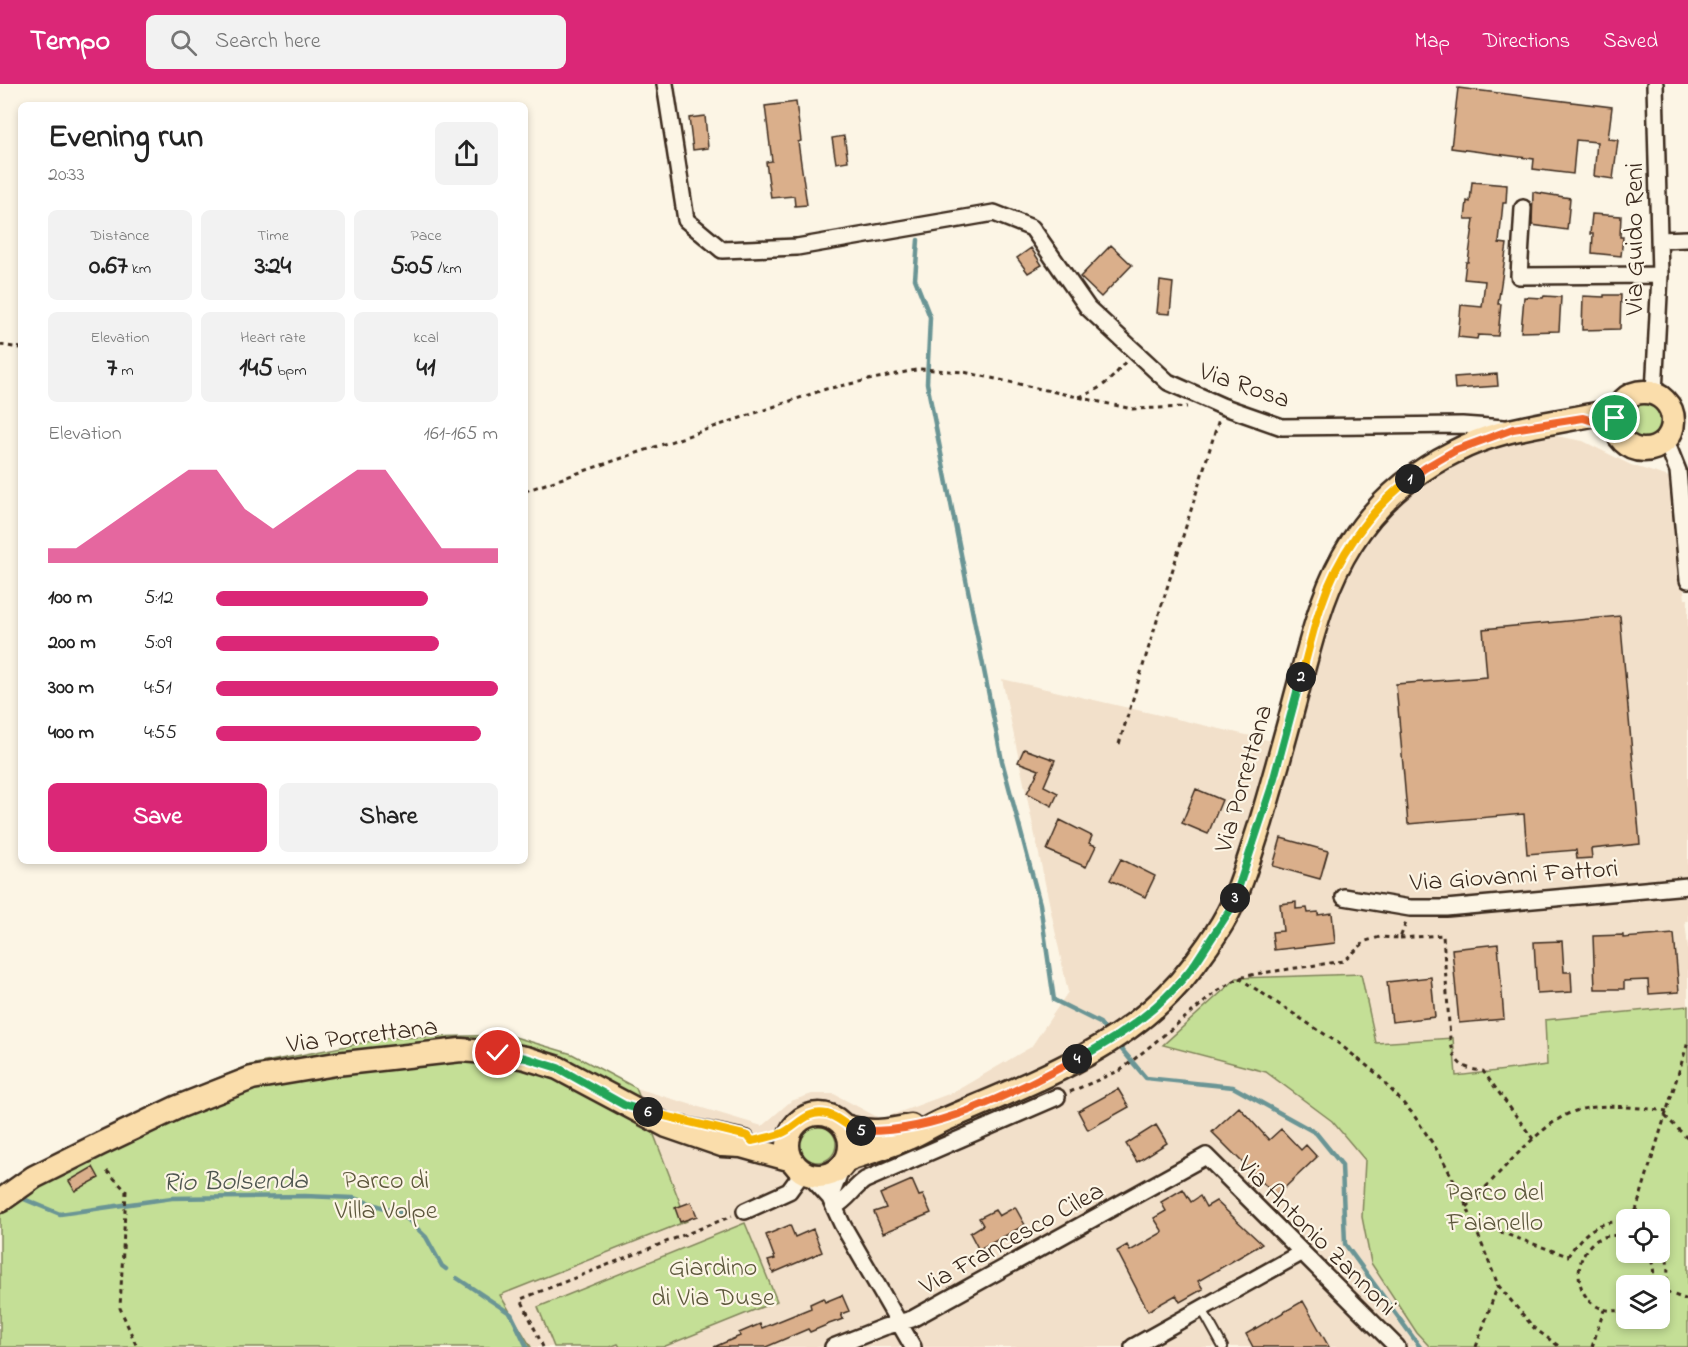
<!DOCTYPE html>
<html lang="en">
<head>
<meta charset="utf-8">
<style>
  :root { --surface:#fff; --page:#f2f2f2; --text:#222; --muted:#767676; --accent:#db2777 }
  body { margin:0; font-family:"Indie Flower",sans-serif; background:var(--page); color:var(--text); height:100vh; display:flex; flex-direction:column; font-size:22px; white-space:nowrap }
  * { box-sizing:border-box; margin:0 }
  p { font-size:20px; color:var(--muted) }
  .icon { flex:none; width:33px; height:33px; fill:none; stroke:currentColor; stroke-width:2; stroke-linecap:round; stroke-linejoin:round }
  .map { position:relative; flex:1; overflow:hidden }
  .panel { position:absolute; left:18px; top:18px; width:510px; height:762px; display:flex; flex-direction:column; background:var(--surface); border-radius:9px; box-shadow:0 3px 9px #0003 }
  .panel>* { flex:none }
  .buttons { position:absolute; left:1616px; top:1125px; display:grid; gap:12px }
  .buttons a { display:grid; place-items:center; width:54px; height:54px; border-radius:9px; background:var(--surface); box-shadow:0 3px 9px #0003; font-size:30px }
  .pin { position:absolute; display:grid; place-items:center; width:51px; height:51px; color:#fff; margin:-26px; border:3px solid #fff; border-radius:50%; box-shadow:0 2px 6px #0007 }
  .km { position:absolute; width:30px; height:30px; margin:-15px; border-radius:50%; background:#222; color:#fff; font-size:16px; line-height:30px; text-align:center }
  .round { display:grid; place-items:center; flex:none; width:63px; height:63px; border-radius:9px; background:var(--page) }
  .head { display:flex; align-items:center; justify-content:space-between; height:102px; padding:0 30px }
  h1 { font-size:33px; font-weight:800; line-height:45px }
  .stats { display:grid; grid-template-columns:repeat(3,1fr); gap:9px; height:102px; padding:6px 30px }
  .stats div { display:grid; align-content:center; border-radius:9px; background:var(--page); text-align:center }
  .stats b { font-size:26px; font-weight:800 }
  .stats small { font-size:16px; font-weight:400 }
  .stats p { font-size:16px }
  .chart { height:168px; padding:12px 30px }
  .chart p { display:flex; justify-content:space-between }
  .chart svg { width:100%; height:108px; margin-top:6px; fill:var(--accent); opacity:.7 }
  .primary-button { display:flex; gap:12px; margin-top:auto; padding:12px 30px }
  .primary-button a { flex:1; height:69px; border-radius:9px; background:var(--accent); color:#fff; font-size:24px; font-weight:800; line-height:69px; text-align:center }
  .primary-button a+a { background:var(--page); color:var(--text) }
  ul { padding:0 30px; list-style:none; font-size:20px }
  li { display:grid; grid-template-columns:96px 72px 1fr; align-items:center; height:45px }
  li i { height:15px; border-radius:8px; background:var(--accent) }
  header { display:flex; align-items:center; gap:36px; box-sizing:border-box; height:84px; padding:0 30px; background:var(--accent); color:#fff }
  header strong { font-size:28px }
  nav { display:flex; gap:33px; margin-inline-start:auto; font-size:21px }
  .search { width:420px; height:54px; background:var(--page); display:flex; align-items:center; gap:15px; box-sizing:border-box; padding:0 21px; border-radius:9px; color:var(--muted); font-size:22px }
  .map>svg:first-child { display:block }
  .built { fill:#f2e0ca }
  .green { fill:#c4df96; stroke:#80845a; stroke-width:1.5; fill-rule:evenodd }
  .lines { fill:none; stroke-linecap:round; stroke-linejoin:round }
  .stream { stroke:#6b9595; stroke-width:4.5 }
  .building { fill:#daaf8b; stroke:#3b2a1e; stroke-width:1.5 }
  .lane-casing { stroke:#3b2a1e; stroke-width:12 }
  .street-casing { stroke:#3b2a1e; stroke-width:20 }
  .primary-casing { stroke:#3b2a1e; stroke-width:27 }
  .path { stroke:#3b2a1e; stroke-width:3; stroke-dasharray:4.5 4.5; stroke-linecap:butt }
  .lane { stroke:#fcf5e5; stroke-width:8 }
  .street { stroke:#fcf5e5; stroke-width:15 }
  .primary { stroke:#faddab; stroke-width:22 }
  .split-1-casing { stroke:#fff; stroke-width:12 }
  .split-2-casing { stroke:#fff; stroke-width:12 }
  .split-3-casing { stroke:#fff; stroke-width:12 }
  .split-4-casing { stroke:#fff; stroke-width:12 }
  .split-5-casing { stroke:#fff; stroke-width:12 }
  .split-6-casing { stroke:#fff; stroke-width:12 }
  .split-7-casing { stroke:#fff; stroke-width:12 }
  .split-1 { stroke:#f0652b; stroke-width:8 }
  .split-2 { stroke:#f5b400; stroke-width:8 }
  .split-3 { stroke:#22a559; stroke-width:8 }
  .split-4 { stroke:#22a559; stroke-width:8 }
  .split-5 { stroke:#f0652b; stroke-width:8 }
  .split-6 { stroke:#f5b400; stroke-width:8 }
  .split-7 { stroke:#22a559; stroke-width:8 }
  .labels { text-anchor:middle; stroke-width:4.5; stroke-linejoin:round; paint-order:stroke }
  .street-label { font-size:26px; fill:#3b2a1e; stroke:#fcf5e5 }
  .park-label { font-size:26px; fill:#5d573c; stroke:#fcf5e5 }
  .water-label { font-size:27px; font-style:italic; fill:#4f5650; stroke:#fcf5e5 }
</style>
</head>
<body>
<header>
<strong>Tempo</strong>
<div class="search"><svg class="icon" aria-label="search" viewBox="0 0 24 24"><circle cx="10" cy="10" r="6"/><path d="M15 15l6 6"/></svg>Search here</div>
<nav><a>Map</a><a>Directions</a><a>Saved</a></nav>
</header>
<div class="map">
<svg width="1688" height="1263" viewBox="0 0 1688 1263">
  <rect width="100%" height="100%" fill="#fcf5e5"/>
  <filter id="ink" filterUnits="userSpaceOnUse"><feTurbulence type="fractalNoise" baseFrequency=".0167" numOctaves="2"/><feDisplacementMap in="SourceGraphic" scale="12" xChannelSelector="R" yChannelSelector="G"/><feConvolveMatrix kernelMatrix="1 2 1 2 8 2 1 2 1" color-interpolation-filters="sRGB"/></filter>
  <g filter="url(#ink)">
    <!-- built -->
    <path class="built" d="M1551,351L1583,357L1631,381L1672,394L1685,515H1688V837H1685L1688,864V922L1545,936L1547,981L1456,992L1453,954L1376,959L1361,890L1237,894L1163,961L1266,988L1332,1037L1365,1076L1362,1133L1371,1179L1417,1249L1430,1263H531L500,1211L687,1137L636,1004L762,1042L791,1017L812,1010H834L881,1035L954,1008L1031,963L1068,908L1002,595L1285,660L1318,538L1386,414L1483,355Z"/>
    <!-- green -->
    <path class="green" d="M1627 338a18 18 0 1 1 36 0a18 18 0 1 1-36 0Z
      M1361,890L1376,959L1453,954L1456,992L1547,981L1545,936L1688,922V1263H1430L1417,1249L1371,1179L1362,1133L1365,1076L1332,1037L1266,988L1163,961L1237,894ZM1626,1136H1659V1168H1626ZM1626,1202H1659V1234H1626Z
      M508,951L572,970L636,1004L687,1137L500,1211L531,1263H0V1115L137,1034L196,1003L250,981L387,954Z
      M800 1060a18 18 0 1 1 36 0a18 18 0 1 1-36 0Z
      M745,1139L777,1217L663,1263H620L618,1260L610,1263H554L538,1223Z"/>
    <g class="lines">
      <!-- stream -->
      <path class="stream" d="M918,156L915,195L930,233L927,299L1002,677L1040,820L1054,916L1100,939L1108,950
        M1118,961L1146,994L1233,1003L1316,1049L1342,1081L1345,1160L1420,1263
        M19,1113L60,1130L172,1114L305,1112L353,1114L401,1129L426,1153L442,1182L446,1185
        M457,1194L511,1230L527,1263"/>
    </g>
    <!-- building -->
    <path class="building" d="M1458,4L1612,23L1608,55L1618,56L1613,95L1594,92L1597,58L1576,56L1573,90L1533,85L1534,75L1451,64Z
      M796,18L801,57L798,58L807,121L795,122L794,112L771,114L766,78L772,77L765,22Z
      M705,32L708,64L693,66L689,34Z
      M844,52L848,77L836,79L832,54Z
      M1472,98L1507,101L1506,119H1503L1499,159L1507,160L1498,220H1501L1498,252L1478,251L1477,255L1458,253L1461,221L1482,223L1485,197L1464,195L1466,178H1468L1474,135H1465L1467,117L1470,118Z
      M1533,108L1570,114L1567,146L1532,141Z
      M1592,130L1621,132L1620,153H1623L1621,172L1592,169L1593,150H1590Z
      M1111,161L1132,181L1101,213L1080,193Z
      M1031,164L1042,181L1028,189L1017,174Z
      M1160,197L1173,199L1170,230L1157,229Z
      M1604,211H1621L1620,245L1582,246L1583,212L1604,213Z
      M1544,212L1561,213L1559,247L1521,248L1524,213L1543,214Z
      M1497,290L1498,302L1455,305L1454,293Z
      M1620,532L1640,760L1591,765L1592,774L1577,775L1576,766L1527,770L1524,730L1408,740L1396,600L1487,593L1483,545Z
      M1024,665L1055,676L1044,702L1058,709L1052,722L1027,709L1039,686L1018,678Z
      M1196,705L1222,716L1208,750L1182,739Z
      M1060,736L1092,752L1089,759L1096,762L1086,783L1047,766Z
      M1281,754L1328,767L1320,795L1273,782Z
      M1121,775L1155,792L1145,813L1110,796Z
      M1296,818V825L1307,824L1308,829L1318,828V831L1332,829L1335,859L1274,866L1272,848L1283,847L1280,820Z
      M1674,850L1679,908L1649,910L1648,896L1624,897V905H1595L1593,852L1623,851V854Z
      M1562,857L1564,888H1571L1572,908L1537,910L1534,858Z
      M1498,860L1504,935L1459,939L1452,865Z
      M1431,893L1435,933L1392,938L1387,898Z
      M1118,1005L1129,1023L1088,1046L1078,1027Z
      M1239,1023L1269,1056L1281,1045L1301,1066L1306,1061L1317,1073L1276,1112L1212,1048Z
      M1156,1041L1167,1059L1137,1078L1126,1060Z
      M93,1083L99,1094L75,1107L69,1097Z
      M912,1096L919,1112L923,1111L931,1129L883,1149L874,1128L886,1124L880,1110Z
      M1183,1105L1191,1118L1200,1112L1206,1123L1216,1117L1262,1160L1198,1197L1203,1205L1180,1218L1176,1211L1148,1227L1117,1167L1127,1161L1130,1167L1163,1148L1154,1134L1166,1127L1161,1118Z
      M691,1118L697,1132L680,1138L675,1124Z
      M1015,1123L1025,1141L979,1166L970,1149L983,1141L979,1134L995,1126L999,1132Z
      M790,1141L795,1153L813,1145L822,1168L773,1189L768,1177L775,1175L766,1151Z
      M842,1211L849,1227L841,1230L843,1235L829,1240L810,1248L808,1245L766,1263H714L740,1252L739,1249L760,1240L762,1244L811,1224L810,1220L823,1214L825,1218Z
      M1303,1217L1329,1263H1253L1246,1250Z"/>
    <g class="lines">
      <!-- lane casing -->
      <g class="lane-casing">
        <path id="lane" d="M683,1037L748,1051L752,1057
          M1202,1225L1223,1263"/>
      </g>
      <!-- street casing -->
      <g class="street-casing">
        <path id="street" d="M665,0L686,136L722,166L797,163L994,129L1032,144L1088,224L1168,298L1222,322L1282,343L1462,341L1504,344
          M1523,124L1519,192L1660,191
          M1659,156L1688,155
          M1654,309L1660,191L1655,0
          M1666,357L1678,387L1688,496
          M1344,813L1410,824H1446L1688,802
          M808,1090L830,1114L842,1140L913,1263
          M830,1114L842,1083
          M834,1123C848,1116 853,1104 865,1096L1057,1013
          M745,1127L789,1107L803,1088
          M833,1263L884,1243L912,1235L1206,1072L1397,1263
          M1133,1263L1301,1169"/>
      </g>
      <!-- primary casing -->
      <g class="primary-casing">
        <path id="primary" d="M1615 337a29 29 0 1 1 58 0a29 29 0 1 1-58 0Z
          M788 1061a31 31 0 1 1 62 0a31 31 0 1 1-62 0Z
          M845,1042C867,1050 888,1047 911,1042
          M847,1076C867,1069 888,1063 908,1054C920,1049 932,1041 944,1036C1027,1000 1118,968 1180,898C1197,878 1221,845 1232,821C1244,794 1252,765 1261,738C1276,687 1290,636 1303,586C1315,542 1326,499 1351,460C1376,420 1412,389 1454,368C1507,340 1561,340 1617,325
          M0,1117L34,1093L100,1060L178,1023L252,994L336,980L461,966L498,969L526,974L558,984L667,1042L722,1061L741,1062L792,1076"/>
      </g>
      <!-- path -->
      <path class="path" d="M0,261L21,264
        M1079,313C1100,306 1113,295 1125,278
        M525,407L826,305L920,285L964,288L1132,325L1187,323
        M1119,660L1219,335
        M1400,854L1443,851L1450,955C1455,979 1459,984 1483,987L1533,1055
        M1239,894L1338,959L1376,989L1413,1030L1441,1072L1467,1123L1498,1201L1534,1244L1560,1263
        M1070,1008L1121,986L1219,906L1239,894L1255,890L1344,877L1366,857L1380,853L1400,854L1407,836
        M1665,1032L1688,1055
        M107,1087L126,1107L120,1224L137,1263
        M1467,1123C1492,1098 1538,1042 1570,1029C1598,1017 1637,1024 1667,1027
        M1633,1136L1688,958
        M1474,1139L1568,1172C1582,1150 1599,1134 1626,1139
        M1626,1153C1567,1138 1560,1237 1626,1226
        M1659,1159C1670,1173 1670,1192 1663,1207L1688,1216
        M1647,1168C1654,1179 1655,1189 1652,1202
        M543,1263L521,1215L732,1132
        M1476,1263L1498,1201
        M1592,1263L1604,1226"/>
      <!-- lane -->
      <use href="#lane" class="lane"/>
      <!-- street -->
      <use href="#street" class="street"/>
      <!-- primary -->
      <use href="#primary" class="primary"/>
    </g>
  </g>
  <g class="lines" filter="url(#ink)">
    <!-- split-1 casing -->
    <g class="split-1-casing">
      <path id="split-1" d="M1410,395L1425,384L1456,366L1513,345L1583,334L1616,344L1615,334"/>
    </g>
    <!-- split-2 casing -->
    <g class="split-2-casing">
      <path id="split-2" d="M1301,593C1308,569 1313,545 1321,522C1337,473 1369,426 1410,395"/>
    </g>
    <!-- split-3 casing -->
    <g class="split-3-casing">
      <path id="split-3" d="M1235,814L1271,705L1301,593"/>
    </g>
    <!-- split-4 casing -->
    <g class="split-4-casing">
      <path id="split-4" d="M1077,975C1122,952 1166,920 1196,878C1208,860 1220,841 1232,823L1235,814"/>
    </g>
    <!-- split-5 casing -->
    <g class="split-5-casing">
      <path id="split-5" d="M861,1047C938,1049 1010,1010 1077,975"/>
    </g>
    <!-- split-6 casing -->
    <g class="split-6-casing">
      <path id="split-6" d="M648,1028L748,1052L752,1057C761,1055 771,1053 780,1050C797,1044 805,1025 827,1030C840,1033 846,1044 861,1047"/>
    </g>
    <!-- split-7 casing -->
    <g class="split-7-casing">
      <path id="split-7" d="M498,969L526,974L558,984L624,1021L648,1028"/>
    </g>
    <!-- split-1 -->
    <use href="#split-1" class="split-1"/>
    <!-- split-2 -->
    <use href="#split-2" class="split-2"/>
    <!-- split-3 -->
    <use href="#split-3" class="split-3"/>
    <!-- split-4 -->
    <use href="#split-4" class="split-4"/>
    <!-- split-5 -->
    <use href="#split-5" class="split-5"/>
    <!-- split-6 -->
    <use href="#split-6" class="split-6"/>
    <!-- split-7 -->
    <use href="#split-7" class="split-7"/>
  </g>
  <g class="labels">
    <!-- street labels -->
    <g class="street-label">
      <text transform="translate(1633 155) rotate(-90)" y="9">Via Guido Reni</text>
      <text transform="translate(1245 300) rotate(19)" y="9">Via Rosa</text>
      <text transform="translate(1242 694) rotate(-74)" y="9">Via Porrettana</text>
      <text transform="translate(1514 790) rotate(-4)" y="9">Via Giovanni Fattori</text>
      <text transform="translate(362 950) rotate(-7)" y="9">Via Porrettana</text>
      <text transform="translate(1318 1151) rotate(45)" y="9">Via Antonio Zannoni</text>
      <text transform="translate(1011 1153) rotate(-29)" y="9">Via Francesco Cilea</text>
    </g>
    <!-- park labels -->
    <g class="park-label">
      <text x="386" y="1104">Parco di<tspan x="386" dy="30">Villa Volpe</tspan></text>
      <text x="1495" y="1116">Parco del<tspan x="1495" dy="30">Faianello</tspan></text>
      <text x="713" y="1191">Giardino<tspan x="713" dy="30">di Via Duse</tspan></text>
    </g>
    <!-- water labels -->
    <g class="water-label">
      <text transform="translate(235 1096) rotate(-1)" y="9">Rio Bolsenda</text>
    </g>
  </g>
</svg>
<div class="buttons">
<a><svg class="icon" aria-label="locate" viewBox="0 0 24 24"><circle cx="12" cy="12" r="6"/><path d="M12 2v4M12 18v4M2 12h4M18 12h4"/></svg></a>
<a><svg class="icon" aria-label="layers" viewBox="0 0 24 24"><path d="M12 4l9 5-9 5-9-5zM3 14l9 5 9-5"/></svg></a>
</div>
<div class="pin" style="left:1615px;top:334px;background:#1e9e55"><svg class="icon" aria-label="arrive" viewBox="0 0 24 24"><path d="M6 21V4h12l-3 4 3 4H6"/></svg></div>
<div class="pin" style="left:498px;top:969px;background:#d93025"><svg class="icon" aria-label="check" viewBox="0 0 24 24"><path d="M5 12l5 5 9-10"/></svg></div>
<b class="km" style="left:1410px;top:395px">1</b>
<b class="km" style="left:1301px;top:593px">2</b>
<b class="km" style="left:1235px;top:814px">3</b>
<b class="km" style="left:1077px;top:975px">4</b>
<b class="km" style="left:861px;top:1047px">5</b>
<b class="km" style="left:648px;top:1028px">6</b>
<section class="panel">
<div class="head"><div><h1>Evening run</h1><p>20:33</p></div><a class="round"><svg class="icon" aria-label="share" viewBox="0 0 24 24"><path d="M12 15V3M7 8l5-5 5 5M5 13v7h14v-7"/></svg></a></div>
<div class="stats">
<div><p>Distance</p><b>0.67<small> km</small></b></div>
<div><p>Time</p><b>3:24</b></div>
<div><p>Pace</p><b>5:05<small> /km</small></b></div>
</div>
<div class="stats">
<div><p>Elevation</p><b>7<small> m</small></b></div>
<div><p>Heart rate</p><b>145<small> bpm</small></b></div>
<div><p>kcal</p><b>41</b></div>
</div>
<div class="chart"><p><span>Elevation</span>161–165 m</p>
<svg viewBox="0 0 160 44" preserveAspectRatio="none"><path d="M0 44V38L10 38L20 30L30 22L40 14L50 6L60 6L70 22L80 30L90 22L100 14L110 6L120 6L130 22L140 38L150 38L160 38V44z"/></svg>
</div>
<ul>
<li><b>100 m</b>5:12<i style="width:75%"></i></li>
<li><b>200 m</b>5:09<i style="width:79%"></i></li>
<li><b>300 m</b>4:51<i style="width:100%"></i></li>
<li><b>400 m</b>4:55<i style="width:94%"></i></li>
</ul>
<div class="primary-button"><a>Save</a><a>Share</a></div>
</section>
</div>
</body>
</html>
